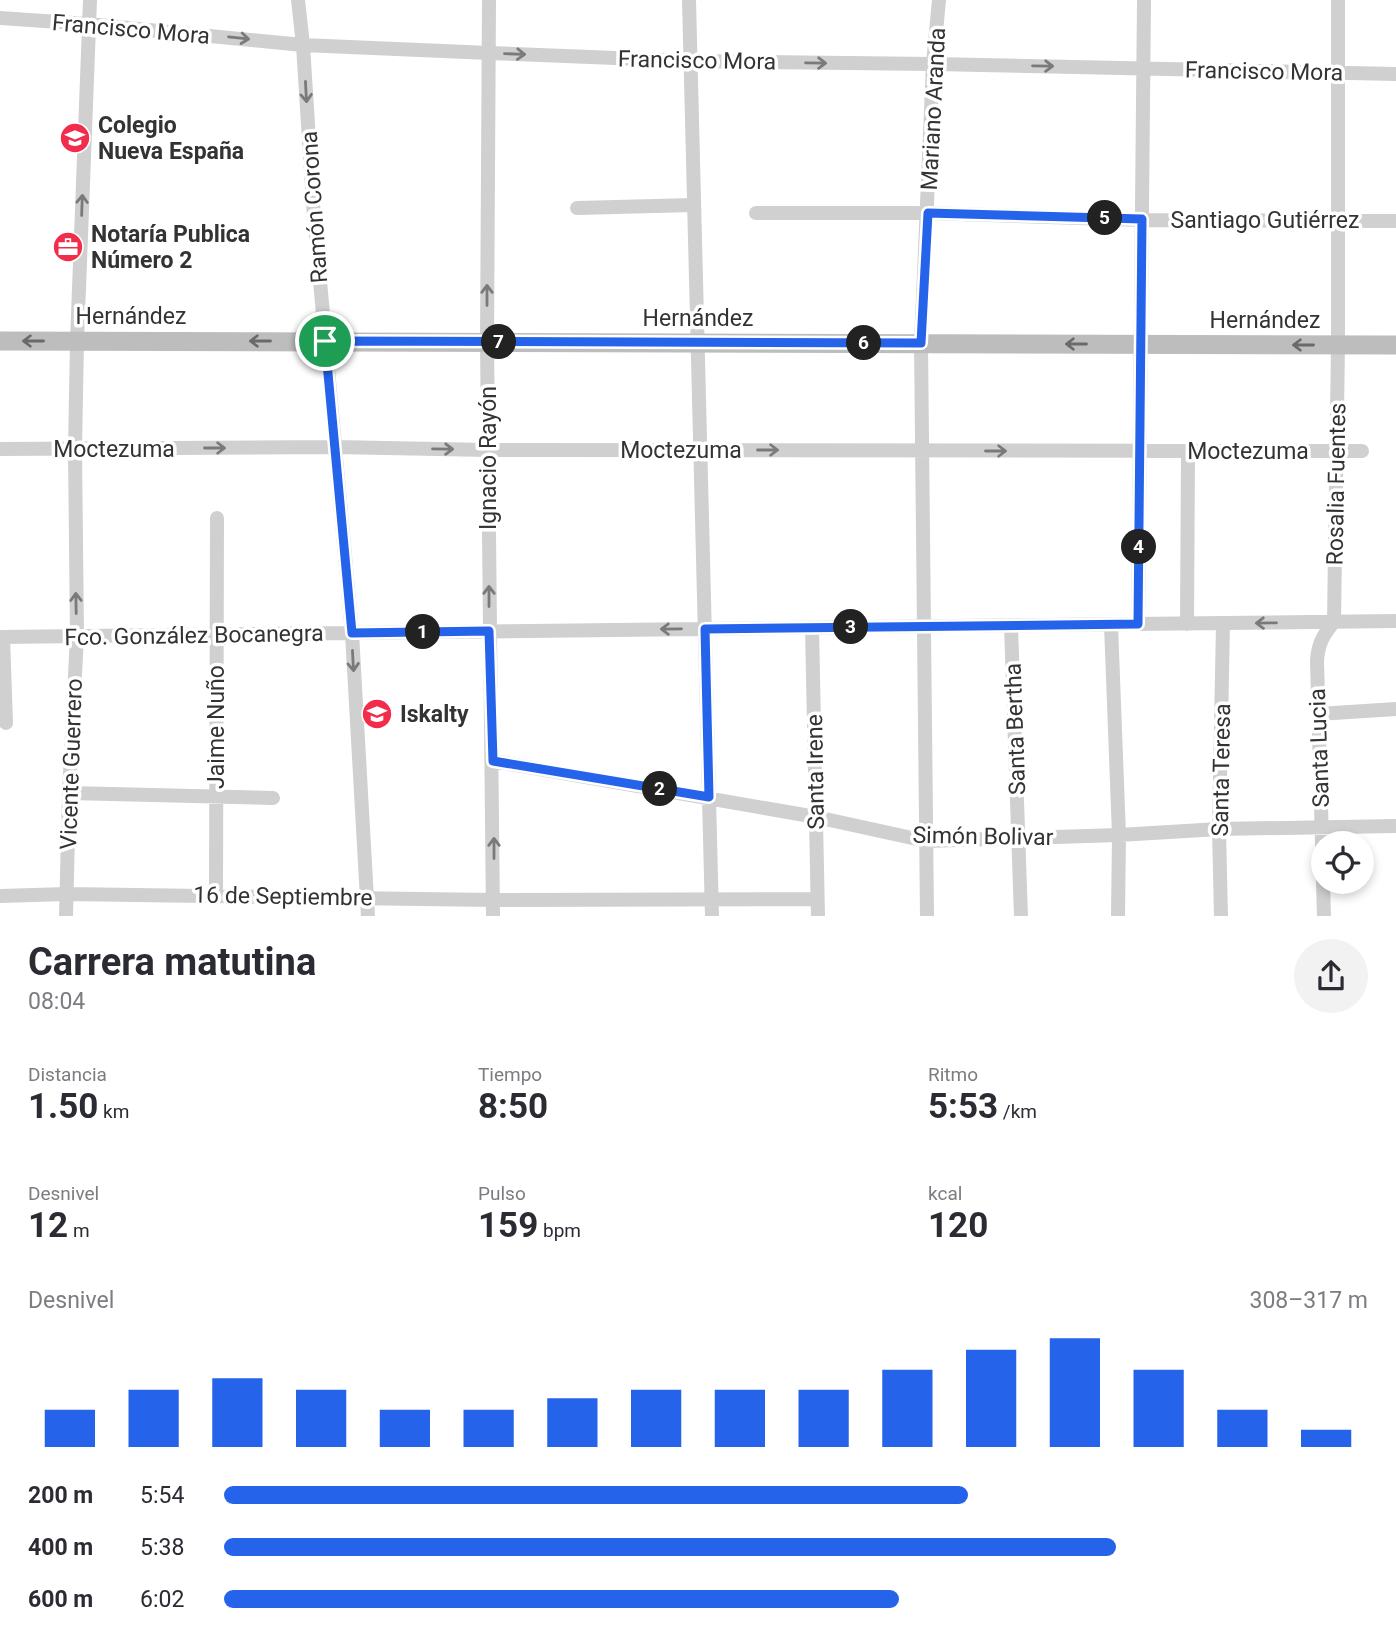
<!DOCTYPE html>
<html lang="es">
<head>
<meta charset="utf-8">
<style>
  :root { --surface:#fff; --page:#f2f2f3; --text:#2b2b33; --muted:#7c7c81; --accent:#2563eb }
  body { margin:0; font-family:Roboto,sans-serif; background:var(--page); color:var(--text); height:100vh; display:flex; flex-direction:column; font-size:26px; white-space:nowrap }
  * { box-sizing:border-box; margin:0 }
  p { font-size:23px; color:var(--muted) }
  .icon { flex:none; width:38px; height:38px; fill:none; stroke:currentColor; stroke-width:2; stroke-linecap:round; stroke-linejoin:round }
  .map { position:relative; height:916px; overflow:hidden }
  .panel { display:flex; flex-direction:column; background:var(--surface); flex:1 }
  .panel>* { flex:none }
  .fabs { position:absolute; left:1311px; top:831px; display:grid; gap:14px }
  .fabs a { display:grid; place-items:center; width:63px; height:63px; border-radius:50%; background:var(--surface); box-shadow:0 4px 10px #0003; font-size:35px }
  .pin { position:absolute; display:grid; place-items:center; width:60px; height:60px; color:#fff; margin:-30px; border:4px solid #fff; border-radius:50%; box-shadow:0 2px 7px #0007 }
  .km { position:absolute; width:35px; height:35px; margin:-18px; border-radius:50%; background:#222; color:#fff; font-size:19px; line-height:35px; text-align:center }
  .round { display:grid; place-items:center; flex:none; width:74px; height:74px; border-radius:37px; background:var(--page) }
  .summary { display:flex; align-items:center; justify-content:space-between; height:119px; padding:0 28px }
  h1 { font-size:38px; font-weight:700; line-height:52px }
  .figures { display:grid; grid-template-columns:repeat(3,1fr); gap:10px; height:119px; padding:7px 28px }
  .figures div { display:grid; align-content:center }
  .figures b { font-size:35px; font-weight:700 }
  .figures small { font-size:19px; font-weight:400 }
  .figures p { font-size:19px }
  .chart { height:196px; padding:14px 28px }
  .chart p { display:flex; justify-content:space-between }
  .chart svg { width:100%; height:126px; margin-top:7px; stroke:var(--accent); stroke-width:6 }
  ul { padding:0 28px; list-style:none; font-size:23px }
  li { display:grid; grid-template-columns:112px 84px 1fr; align-items:center; height:52px }
  li i { height:18px; border-radius:9px; background:var(--accent) }
  .map>svg:first-child { display:block }
  .lines { fill:none; stroke-linecap:round; stroke-linejoin:round }
  .street { stroke:#d0d0d0; stroke-width:14 }
  .secondary { stroke:#bdbdbd; stroke-width:19 }
  .oneway { stroke:#7a7a7a }
  .oneway2 { stroke:#6a6a6a }
  .route-casing { stroke:#fff; stroke-width:14 }
  .route { stroke:#2563eb; stroke-width:9 }
  .labels { text-anchor:middle; stroke-width:7; stroke-linejoin:round; paint-order:stroke }
  .street-label { font-size:23px; fill:#333; stroke:#fff }
  .poi-label { font-size:23px; font-weight:bold; fill:#333; stroke:#fff; text-anchor:start }
</style>
</head>
<body>
<div class="map">
<svg width="1396" height="917" viewBox="0 0 1396 917">
  <rect width="100%" height="100%" fill="#fff"/>
  <g class="lines">
    <!-- street -->
    <path class="street" d="M298,0L303,45L313,204L352,633L368,917
      M489,0L487,342L493,917
      M689,0L712,917
      M0,18L88,24L303,45L489,53L691,61L933,64L1396,74
      M577,208L694,205
      M756,213H928L1142,220L1396,221
      M0,449L335,447L488,450L1362,451
      M1334,622L1338,345V0
      M1138,624L1144,0
      M1187,624L1188,451
      M1111,625L1119,835L1118,917
      M1011,626L1021,917
      M812,628L818,917
      M0,637L1396,621
      M3,637L6,723
      M1318,714L1396,709
      M493,761L816,817L926,841L1119,835L1219,829L1396,826
      M69,793L273,798
      M1323,879L1317,661C1318,644 1323,635 1334,622
      M1323,882L1324,917
      M216,895L217,518
      M0,896L67,894L494,900L817,899
      M66,917L69,793L77,636L75,449L77,341L90,0
      M927,917L921,343L933,64L939,0
      M1221,917L1219,829L1223,623"/>
    <!-- secondary -->
    <path class="secondary" d="M0,341L1396,345"/>
  </g>
  <!-- one-way arrows -->
  <defs><path id="oneway-shaft" d="M-6 0H5M1.5-3L5.5 0L1.5 3" fill="none" stroke-width="1.6" stroke-linecap="round" stroke-linejoin="round" transform="scale(1.75)"/></defs>
  <g class="oneway">
    <use href="#oneway-shaft" transform="translate(239 38) rotate(6)"/>
    <use href="#oneway-shaft" transform="translate(515 54) rotate(2)"/>
    <use href="#oneway-shaft" transform="translate(816 63) rotate(1)"/>
    <use href="#oneway-shaft" transform="translate(1043 66) rotate(1)"/>
    <use href="#oneway-shaft" transform="translate(306 92) rotate(87)"/>
    <use href="#oneway-shaft" transform="translate(82 205) rotate(-88)"/>
    <use href="#oneway-shaft" transform="translate(487 295) rotate(-90)"/>
    <use href="#oneway-shaft" transform="translate(215 448)"/>
    <use href="#oneway-shaft" transform="translate(443 449) rotate(1)"/>
    <use href="#oneway-shaft" transform="translate(768 450)"/>
    <use href="#oneway-shaft" transform="translate(996 451)"/>
    <use href="#oneway-shaft" transform="translate(489 596) rotate(-90)"/>
    <use href="#oneway-shaft" transform="translate(76 603) rotate(-91)"/>
    <use href="#oneway-shaft" transform="translate(1266 623) rotate(179)"/>
    <use href="#oneway-shaft" transform="translate(671 629) rotate(179)"/>
    <use href="#oneway-shaft" transform="translate(353 661) rotate(87)"/>
    <use href="#oneway-shaft" transform="translate(494 848) rotate(-90)"/>
  </g>
  <g class="oneway2">
    <use href="#oneway-shaft" transform="translate(33 341) rotate(180)"/>
    <use href="#oneway-shaft" transform="translate(260 341) rotate(-180)"/>
    <use href="#oneway-shaft" transform="translate(1076 344) rotate(-180)"/>
    <use href="#oneway-shaft" transform="translate(1303 345) rotate(-180)"/>
  </g>
  <g class="lines">
    <!-- route casing -->
    <g class="route-casing">
      <path id="route" d="M928,213L1142,219L1138,624L705,629L709,797L493,761L489,631L352,633L325,341L921,343Z"/>
    </g>
    <!-- route -->
    <use href="#route" class="route"/>
  </g>
  <!-- icons -->
  <defs>
    <g id="university-disc" transform="scale(1.575)"><circle r="9.5" fill="#f22d4b" stroke="#fff"/><path d="M0-5L7-2L0 1L-7-2ZM-4 1L0 2.5L4 1V4Q0 6-4 4Z" fill="#fff"/></g>
    <g id="office-disc" transform="scale(1.575)"><circle r="9.5" fill="#f22d4b" stroke="#fff"/><path d="M-6-3h4V-5.5h4V-3h4V5H-6ZM-1-4.5V-3h2v-1.5ZM-6 0V1H6V0Z" fill="#fff"/></g>
    <g id="school-disc" transform="scale(1.575)"><circle r="9.5" fill="#f22d4b" stroke="#fff"/><path d="M0-5L7-2L0 1L-7-2ZM-4 1L0 2.5L4 1V4Q0 6-4 4Z" fill="#fff"/></g>
  </defs>
  <g fill-rule="evenodd">
    <use href="#university-disc" x="75" y="138"/>
    <use href="#office-disc" x="68" y="247"/>
    <use href="#school-disc" x="377" y="714"/>
  </g>
  <g class="labels">
    <!-- street labels -->
    <g class="street-label">
      <text transform="translate(131 29) rotate(5)" y="8">Francisco Mora</text>
      <text transform="translate(697 60) rotate(1)" y="8">Francisco Mora</text>
      <text transform="translate(1264 71) rotate(1)" y="8">Francisco Mora</text>
      <text transform="translate(933 109) rotate(-87)" y="8">Mariano Aranda</text>
      <text transform="translate(314 207) rotate(-94)" y="8">Ramón Corona</text>
      <text x="1265" y="228">Santiago Gutiérrez</text>
      <text x="131" y="324">Hernández</text>
      <text x="698" y="326">Hernández</text>
      <text x="1265" y="328">Hernández</text>
      <text x="114" y="457">Moctezuma</text>
      <text x="681" y="458">Moctezuma</text>
      <text x="1248" y="459">Moctezuma</text>
      <text transform="translate(488 458) rotate(-90)" y="8">Ignacio Rayón</text>
      <text transform="translate(1336 484) rotate(-89)" y="8">Rosalia Fuentes</text>
      <text transform="translate(194 635) rotate(-1)" y="8">Fco. González Bocanegra</text>
      <text transform="translate(216 727) rotate(-90)" y="8">Jaime Nuño</text>
      <text transform="translate(1015 729) rotate(-92)" y="8">Santa Bertha</text>
      <text transform="translate(1319 748) rotate(-92)" y="8">Santa Lucia</text>
      <text transform="translate(71 764) rotate(-88)" y="8">Vicente Guerrero</text>
      <text transform="translate(1221 770) rotate(-89)" y="8">Santa Teresa</text>
      <text transform="translate(815 772) rotate(-91)" y="8">Santa Irene</text>
      <text transform="translate(983 836) rotate(1)" y="8">Simón Bolivar</text>
      <text transform="translate(283 896) rotate(1)" y="8">16 de Septiembre</text>
    </g>
    <!-- poi labels -->
    <g class="poi-label">
      <text x="98" y="133">Colegio<tspan x="98" dy="26">Nueva España</tspan></text>
      <text x="91" y="242">Notaría Publica<tspan x="91" dy="26">Número 2</tspan></text>
      <text x="400" y="722">Iskalty</text>
    </g>
  </g>
</svg>
<div class="fabs">
<a><svg class="icon" aria-label="locate" viewBox="0 0 24 24"><circle cx="12" cy="12" r="6"/><path d="M12 2v4M12 18v4M2 12h4M18 12h4"/></svg></a>
</div>
<div class="pin" style="left:325px;top:341px;background:#1e9e55"><svg class="icon" aria-label="arrive" viewBox="0 0 24 24"><path d="M6 21V4h12l-3 4 3 4H6"/></svg></div>
<b class="km" style="left:423px;top:632px">1</b>
<b class="km" style="left:660px;top:789px">2</b>
<b class="km" style="left:851px;top:627px">3</b>
<b class="km" style="left:1139px;top:547px">4</b>
<b class="km" style="left:1105px;top:218px">5</b>
<b class="km" style="left:864px;top:343px">6</b>
<b class="km" style="left:499px;top:342px">7</b>
</div>
<section class="panel">
<div class="summary"><div><h1>Carrera matutina</h1><p>08:04</p></div><a class="round"><svg class="icon" aria-label="share" viewBox="0 0 24 24"><path d="M12 15V3M7 8l5-5 5 5M5 13v7h14v-7"/></svg></a></div>
<div class="figures">
<div><p>Distancia</p><b>1.50<small> km</small></b></div>
<div><p>Tiempo</p><b>8:50</b></div>
<div><p>Ritmo</p><b>5:53<small> /km</small></b></div>
</div>
<div class="figures">
<div><p>Desnivel</p><b>12<small> m</small></b></div>
<div><p>Pulso</p><b>159<small> bpm</small></b></div>
<div><p>kcal</p><b>120</b></div>
</div>
<div class="chart"><p><span>Desnivel</span>308–317 m</p>
<svg viewBox="0 0 160 44" preserveAspectRatio="none"><path d="M5 44V31M15 44V24M25 44V20M35 44V24M45 44V31M55 44V31M65 44V27M75 44V24M85 44V24M95 44V24M105 44V17M115 44V10M125 44V6M135 44V17M145 44V31M155 44V38"/></svg>
</div>
<ul>
<li><b>200 m</b>5:54<i style="width:65%"></i></li>
<li><b>400 m</b>5:38<i style="width:78%"></i></li>
<li><b>600 m</b>6:02<i style="width:59%"></i></li>
</ul>
</section>
</body>
</html>
